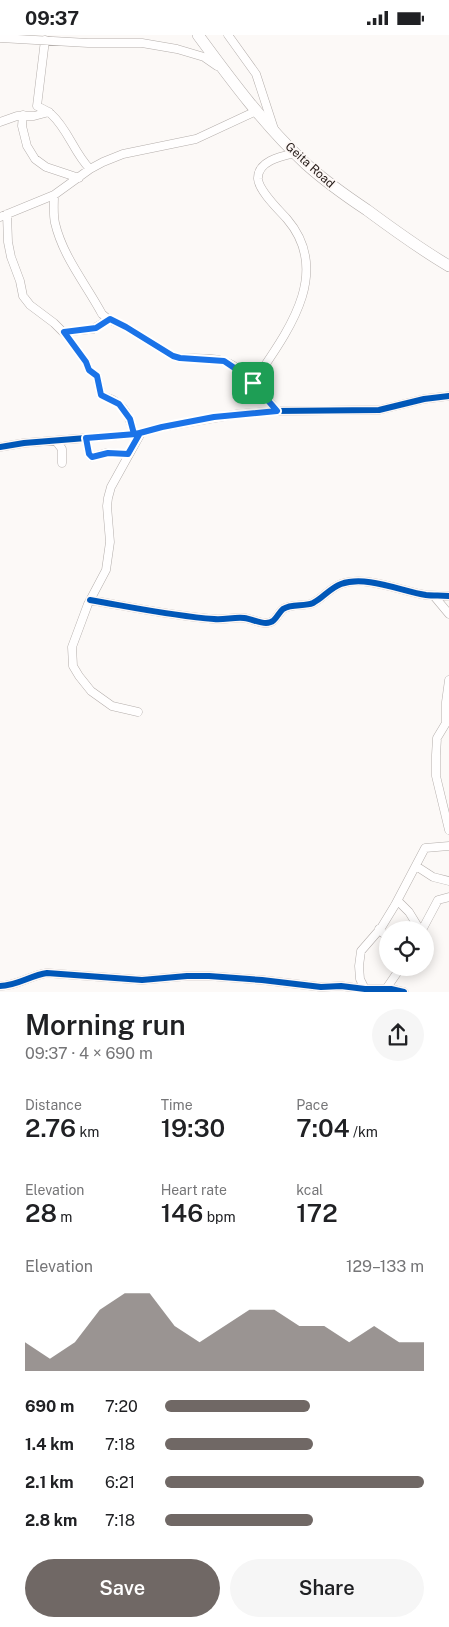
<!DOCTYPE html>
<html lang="en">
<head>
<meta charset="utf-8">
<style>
  :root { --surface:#fff; --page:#f6f6f6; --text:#202124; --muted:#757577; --accent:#706865 }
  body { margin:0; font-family:"Public Sans",sans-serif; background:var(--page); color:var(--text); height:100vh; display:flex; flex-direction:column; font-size:19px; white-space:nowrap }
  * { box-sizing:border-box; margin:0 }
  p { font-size:16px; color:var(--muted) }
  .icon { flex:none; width:28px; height:28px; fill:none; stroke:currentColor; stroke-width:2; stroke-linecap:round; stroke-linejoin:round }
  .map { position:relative; height:957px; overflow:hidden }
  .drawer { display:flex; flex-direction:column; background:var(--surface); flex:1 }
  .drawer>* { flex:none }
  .controls { position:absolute; left:379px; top:886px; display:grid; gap:10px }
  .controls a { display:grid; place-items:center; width:55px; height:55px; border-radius:50%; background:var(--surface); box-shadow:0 2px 12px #0003; font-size:25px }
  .pin { position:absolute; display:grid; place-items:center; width:42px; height:42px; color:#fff; margin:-21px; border-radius:10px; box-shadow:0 2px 8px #0006 }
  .round { display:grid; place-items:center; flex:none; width:52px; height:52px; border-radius:26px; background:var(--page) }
  .head { display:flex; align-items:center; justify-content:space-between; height:85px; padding:0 25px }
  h1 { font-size:28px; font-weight:600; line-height:38px }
  .metrics { display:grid; grid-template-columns:repeat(3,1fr); gap:8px; height:85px; padding:5px 25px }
  .metrics div { display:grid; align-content:center }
  .metrics b { font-size:25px; font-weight:600 }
  .metrics small { font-size:14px; font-weight:400 }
  .metrics p { font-size:14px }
  .chart { height:140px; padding:10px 25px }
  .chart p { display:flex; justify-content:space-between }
  .chart svg { width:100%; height:90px; margin-top:5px; fill:var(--accent); opacity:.7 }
  .button { display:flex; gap:10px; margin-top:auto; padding:10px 25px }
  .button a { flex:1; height:58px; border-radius:30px; background:var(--accent); color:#fff; font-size:20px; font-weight:600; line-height:58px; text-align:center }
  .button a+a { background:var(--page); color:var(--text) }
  ul { padding:0 25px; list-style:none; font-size:16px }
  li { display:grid; grid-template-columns:80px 60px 1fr; align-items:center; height:38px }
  li i { height:12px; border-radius:6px; background:var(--accent) }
  .status { display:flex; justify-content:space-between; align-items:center; height:35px; padding:0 25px; background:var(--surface); direction:ltr }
  .status svg { height:14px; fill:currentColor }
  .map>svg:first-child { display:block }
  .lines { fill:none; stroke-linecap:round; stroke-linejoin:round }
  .minor-casing { stroke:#b4aeab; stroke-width:9 }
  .highway-casing { stroke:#b4aeab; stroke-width:12 }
  .minor { stroke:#fffefe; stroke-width:8 }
  .highway { stroke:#fffefe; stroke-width:11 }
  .cycleway-casing { stroke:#fdf8f6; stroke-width:9 }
  .cycleway { stroke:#0057b8; stroke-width:6 }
  .route-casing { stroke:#fff; stroke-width:10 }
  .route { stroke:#1a73e8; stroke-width:6 }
  .labels { text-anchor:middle; stroke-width:4; stroke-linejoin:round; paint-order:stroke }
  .street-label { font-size:12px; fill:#241a17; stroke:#fdf8f6 }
</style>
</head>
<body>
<div class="status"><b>09:37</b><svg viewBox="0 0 49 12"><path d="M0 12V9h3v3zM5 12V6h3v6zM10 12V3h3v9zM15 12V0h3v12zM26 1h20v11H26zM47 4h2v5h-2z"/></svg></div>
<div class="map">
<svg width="449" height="957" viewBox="0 0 449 957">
  <rect width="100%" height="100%" fill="#fcf9f7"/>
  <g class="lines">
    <!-- minor casing -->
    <g class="minor-casing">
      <path id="minor" d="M228,0L256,39L274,94
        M0,3L88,8H142L177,14L204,22L217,31
        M45,5L37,71C42,74 47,75 51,79C68,94 74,118 90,134
        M23,80L22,91L27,111L35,124L46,132L79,143
        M0,87L17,81H34L49,77
        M54,160C54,169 53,179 55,188C63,222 86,249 102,279L108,284L126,292L173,321L180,323C194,324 209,322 223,326C242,331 265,360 277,376
        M7,179L8,207L11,222L20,246L23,261L30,270L54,288L67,301L86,327L89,335L97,341L101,360C106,363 112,363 116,367C126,373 132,388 134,399
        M0,182L54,160L90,134L103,127L123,119L196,104L256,76
        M64,297L93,294L110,284
        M253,348C285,300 334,239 287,184C279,175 259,156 258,144C257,126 282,121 295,118
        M86,403L89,419L92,422L106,418L128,419
        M56,406L62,414V428
        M0,412L24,408L136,399L162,392L238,379L274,376L379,375L424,364L449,361
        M434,561L449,579
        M90,565C131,572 172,581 214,584C224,585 234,582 244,583C252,584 259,588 266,588C276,588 277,579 283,574C292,568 304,572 313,568C323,563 330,553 341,549C366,540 401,556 426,560C434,561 441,560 449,561
        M449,645L446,667V688L437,703L436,720V741L449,795
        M138,677L112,671L91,656L79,641L73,631L72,612L88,569L106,535L110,507L107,471L108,463L111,452L141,398
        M416,831L433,842L449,846
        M398,866L409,877L420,895
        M379,894L388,903
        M422,895L438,865L449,862
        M0,951C17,951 31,940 47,938L142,945L187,941H209L262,945L321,952L341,951L365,954H391L404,957
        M365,954L360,944L359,931L361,916L381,893L395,870L425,813L449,811
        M386,954L401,932"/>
    </g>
    <!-- highway casing -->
    <g class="highway-casing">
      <path id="highway" d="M198,0C231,45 265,91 306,129C325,146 346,161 367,175C394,195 420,214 449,231"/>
    </g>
    <!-- minor -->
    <use href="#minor" class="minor"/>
    <!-- highway -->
    <use href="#highway" class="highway"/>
    <!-- cycleway casing -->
    <g class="cycleway-casing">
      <path id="cycleway" d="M0,412L24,408L136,399L162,392L238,379L274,376L379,375L424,364L449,361
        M90,565C131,572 172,581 214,584C224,585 234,582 244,583C252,584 259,588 266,588C276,588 277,579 283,574C292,568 304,572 313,568C323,563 330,553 341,549C366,540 401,556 426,560C434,561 441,560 449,561
        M0,951C17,951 31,940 47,938L142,945L187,941H209L262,945L321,952L341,951L365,954H391L404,957"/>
    </g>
    <!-- cycleway -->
    <use href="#cycleway" class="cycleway"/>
  </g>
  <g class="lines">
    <!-- route casing -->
    <g class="route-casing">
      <path id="route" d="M253,348L277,376L214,382L162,392L136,399L86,403L89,419L92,422L108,418L128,419L140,398L134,399L130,384L119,369L101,360L97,341L89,335L86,327L64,297L96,293L110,284L126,292L173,321L180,323L224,326L242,338L253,348"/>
    </g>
    <!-- route -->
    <use href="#route" class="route"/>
  </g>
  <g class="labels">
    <!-- street labels -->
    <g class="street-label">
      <text transform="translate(310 130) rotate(42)" y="4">Geita Road</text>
    </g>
  </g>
</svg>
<div class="controls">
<a><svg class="icon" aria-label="locate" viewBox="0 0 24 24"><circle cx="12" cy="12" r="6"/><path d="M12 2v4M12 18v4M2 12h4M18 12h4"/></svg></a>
</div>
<div class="pin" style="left:253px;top:348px;background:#1e9e55"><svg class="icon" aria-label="arrive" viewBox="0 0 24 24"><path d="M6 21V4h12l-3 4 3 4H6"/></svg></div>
</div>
<section class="drawer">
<div class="head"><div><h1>Morning run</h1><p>09:37 · 4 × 690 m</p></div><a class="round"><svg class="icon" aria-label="share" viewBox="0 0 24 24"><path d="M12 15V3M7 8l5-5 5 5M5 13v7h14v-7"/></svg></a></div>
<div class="metrics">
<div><p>Distance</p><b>2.76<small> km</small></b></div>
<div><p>Time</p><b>19:30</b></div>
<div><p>Pace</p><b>7:04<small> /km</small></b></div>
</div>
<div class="metrics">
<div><p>Elevation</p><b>28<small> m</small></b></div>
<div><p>Heart rate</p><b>146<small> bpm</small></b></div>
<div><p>kcal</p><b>172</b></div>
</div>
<div class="chart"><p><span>Elevation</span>129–133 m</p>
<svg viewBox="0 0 160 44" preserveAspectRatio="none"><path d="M0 44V30L10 38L20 30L30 14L40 6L50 6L60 22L70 30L80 22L90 14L100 14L110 22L120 22L130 30L140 22L150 30L160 30V44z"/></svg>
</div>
<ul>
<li><b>690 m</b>7:20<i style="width:56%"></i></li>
<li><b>1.4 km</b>7:18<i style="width:57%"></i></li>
<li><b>2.1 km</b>6:21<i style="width:100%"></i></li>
<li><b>2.8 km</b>7:18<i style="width:57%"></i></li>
</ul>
<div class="button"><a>Save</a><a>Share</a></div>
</section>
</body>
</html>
